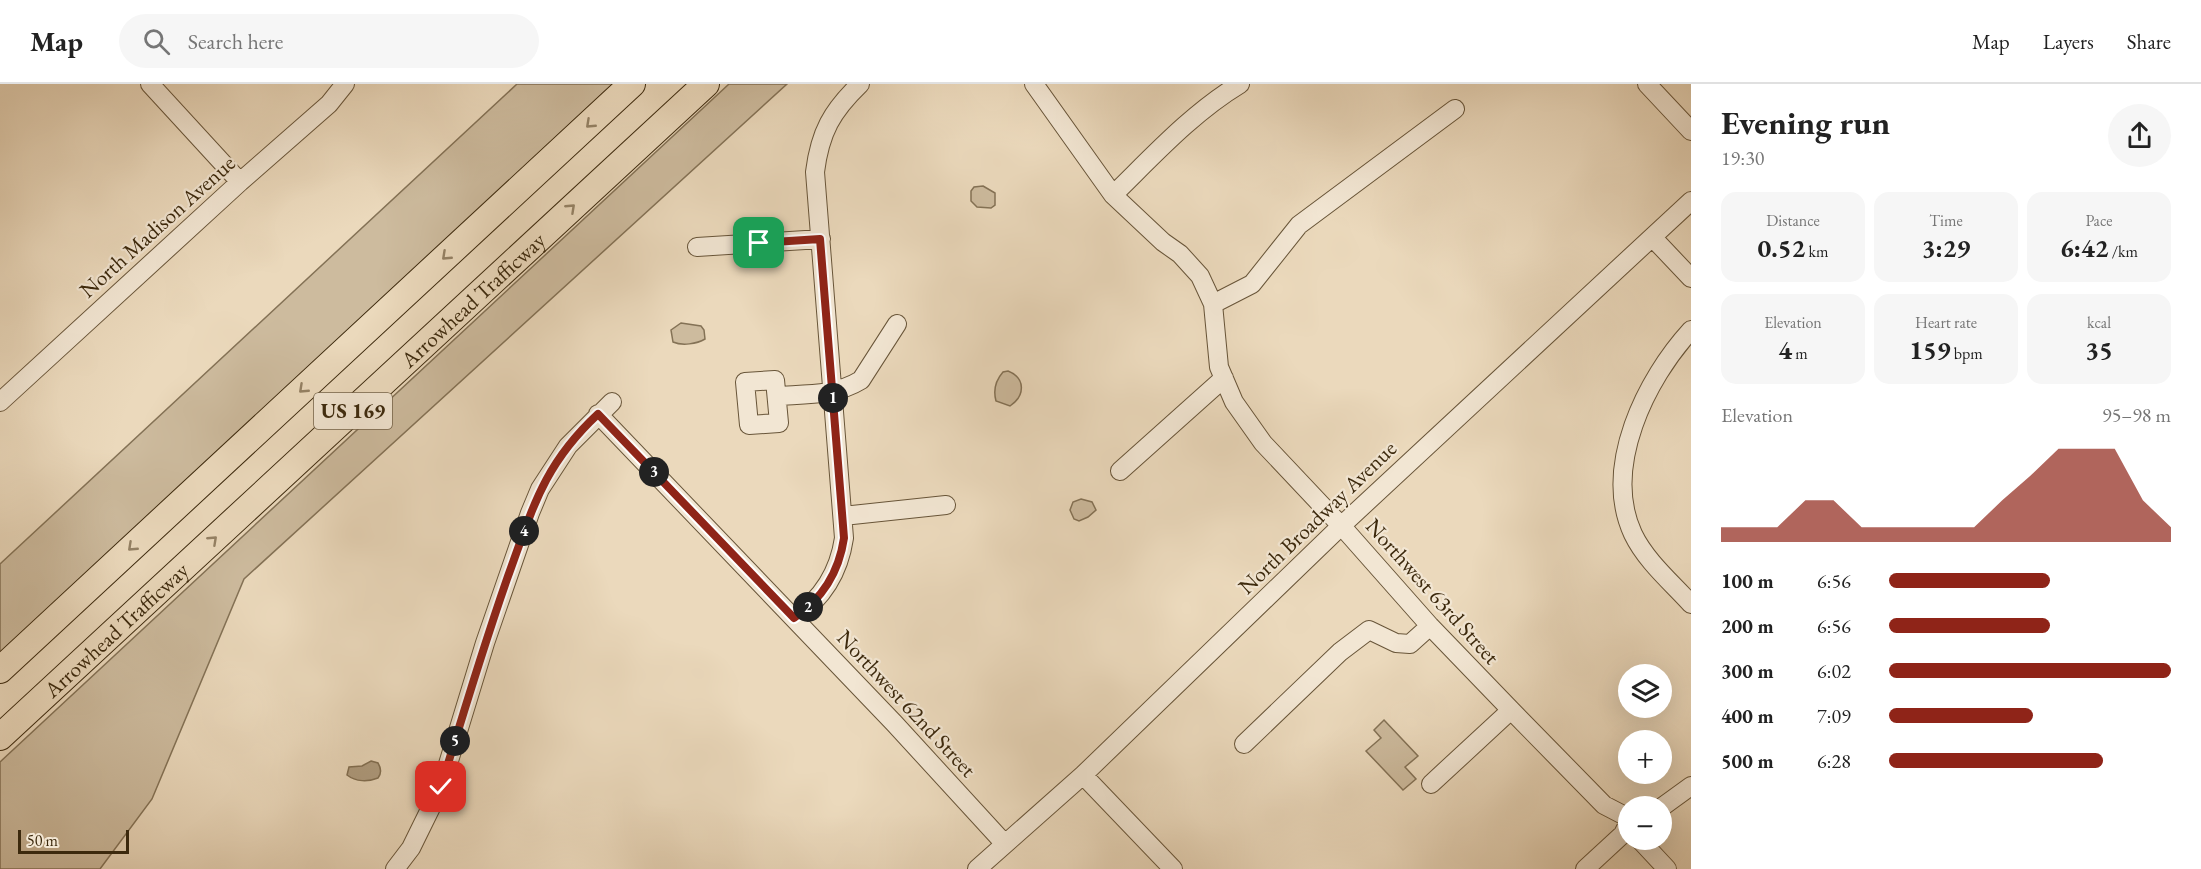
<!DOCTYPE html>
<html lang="en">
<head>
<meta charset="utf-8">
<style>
  :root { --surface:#fff; --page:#f6f6f6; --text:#222; --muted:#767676; --line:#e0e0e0; --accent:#8f2418 }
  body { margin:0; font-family:"EB Garamond",serif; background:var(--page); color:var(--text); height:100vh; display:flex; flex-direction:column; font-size:22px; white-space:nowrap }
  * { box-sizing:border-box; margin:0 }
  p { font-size:20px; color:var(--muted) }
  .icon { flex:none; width:33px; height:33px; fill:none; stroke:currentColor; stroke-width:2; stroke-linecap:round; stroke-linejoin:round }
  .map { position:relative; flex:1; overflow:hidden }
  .side { display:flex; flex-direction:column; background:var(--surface); width:510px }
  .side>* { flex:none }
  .buttons { position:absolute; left:1618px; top:580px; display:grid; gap:12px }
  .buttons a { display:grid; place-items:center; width:54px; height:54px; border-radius:50%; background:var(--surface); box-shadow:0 6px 24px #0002; font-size:30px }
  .scale { position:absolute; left:18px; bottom:15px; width:111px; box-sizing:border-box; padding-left:6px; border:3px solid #3c290d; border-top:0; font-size:16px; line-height:21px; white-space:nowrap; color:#3c290d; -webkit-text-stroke:4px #f2e6d3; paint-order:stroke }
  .pin { position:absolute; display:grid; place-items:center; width:51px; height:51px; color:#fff; margin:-26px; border-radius:12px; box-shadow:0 3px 9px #0006 }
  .km { position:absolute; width:30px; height:30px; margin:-15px; border-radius:50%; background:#222; color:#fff; font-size:16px; line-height:30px; text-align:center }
  .round { display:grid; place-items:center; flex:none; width:63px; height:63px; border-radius:32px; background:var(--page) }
  .overview { display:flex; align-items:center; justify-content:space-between; height:102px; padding:0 30px }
  h1 { font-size:33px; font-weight:700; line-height:45px }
  .figures { display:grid; grid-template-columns:repeat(3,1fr); gap:9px; height:102px; padding:6px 30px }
  .figures div { display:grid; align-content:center; border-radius:15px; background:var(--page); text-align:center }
  .figures b { font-size:26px; font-weight:700 }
  .figures small { font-size:16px; font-weight:400 }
  .figures p { font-size:16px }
  .chart { height:168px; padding:12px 30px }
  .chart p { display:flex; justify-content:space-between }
  .chart svg { width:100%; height:108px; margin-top:6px; fill:var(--accent); opacity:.7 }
  ul { padding:0 30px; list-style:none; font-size:20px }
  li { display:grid; grid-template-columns:96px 72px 1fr; align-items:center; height:45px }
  li i { height:15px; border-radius:8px; background:var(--accent) }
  header { display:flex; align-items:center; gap:36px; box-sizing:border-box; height:84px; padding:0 30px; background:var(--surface); border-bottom:2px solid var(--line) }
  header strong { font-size:28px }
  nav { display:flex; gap:33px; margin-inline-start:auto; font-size:21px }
  .search { width:420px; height:54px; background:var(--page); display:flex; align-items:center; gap:15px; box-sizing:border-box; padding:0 21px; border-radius:33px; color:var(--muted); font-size:22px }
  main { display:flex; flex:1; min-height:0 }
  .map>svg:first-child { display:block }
  .green { fill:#cdbb9e; stroke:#847256; stroke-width:1.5 }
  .water { fill:#b09d80; stroke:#826f52; stroke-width:1.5 }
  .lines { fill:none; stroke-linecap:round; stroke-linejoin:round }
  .minor-casing { stroke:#685539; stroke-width:20 }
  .highway-casing { stroke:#3c290d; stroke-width:28 }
  .minor { stroke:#f2e6d3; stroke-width:18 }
  .highway { stroke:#ebd9bc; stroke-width:26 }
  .oneway { stroke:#948164 }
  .route-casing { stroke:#fff; stroke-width:12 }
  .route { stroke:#8f2418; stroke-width:8 }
  .labels { text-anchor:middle; stroke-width:4.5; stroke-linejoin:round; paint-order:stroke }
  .shield { fill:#f2e6d3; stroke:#736248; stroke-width:1.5 }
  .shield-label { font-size:21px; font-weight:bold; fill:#3c290d }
  .street-label { font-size:22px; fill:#3c290d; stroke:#f2e6d3 }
</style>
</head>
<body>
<header>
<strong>Map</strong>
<div class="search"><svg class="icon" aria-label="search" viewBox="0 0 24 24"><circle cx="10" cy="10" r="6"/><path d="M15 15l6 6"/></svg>Search here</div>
<nav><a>Map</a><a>Layers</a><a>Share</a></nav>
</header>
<main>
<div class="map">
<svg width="1691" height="785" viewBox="0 0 1691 785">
  <rect width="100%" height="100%" fill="#ebd9bc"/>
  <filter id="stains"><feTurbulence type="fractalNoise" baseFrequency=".00333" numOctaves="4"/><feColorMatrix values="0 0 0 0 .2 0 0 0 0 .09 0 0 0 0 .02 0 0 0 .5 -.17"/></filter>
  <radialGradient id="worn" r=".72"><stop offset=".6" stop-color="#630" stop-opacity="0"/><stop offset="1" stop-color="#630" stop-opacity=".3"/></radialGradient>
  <!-- green -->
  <path class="green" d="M517,0H613L0,572V480Z
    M729,0H787L244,495L152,715L100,785H0V678Z
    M983,102L995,109V121L991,124L977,123L971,117V107L974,103Z
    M681,239L701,242L704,246L705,255C697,260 682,262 673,258L671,246Z
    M1008,287C1026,294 1025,312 1010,322L996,317C993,306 996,296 1003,288Z
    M1081,415L1092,418L1096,426L1088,433L1079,437L1074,435L1070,426L1073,418Z
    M1384,636L1418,672L1405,683L1416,695L1403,706L1366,667L1381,654L1374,646Z"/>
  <!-- water -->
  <path class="water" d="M371,677L378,679C381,684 382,689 378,694C368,698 356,698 347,691L349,683L362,682Z"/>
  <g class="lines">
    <!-- minor casing -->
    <g class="minor-casing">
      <path id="minor" d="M150,0L240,98
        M1034,0L1113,111L1163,158L1180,170L1200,192L1213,220L1219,283L1234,318L1263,359L1346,447L1430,542L1511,626L1604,721L1629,734
        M1647,0L1691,47
        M1113,111C1153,72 1192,29 1240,0
        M1653,154L1691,194
        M697,163L821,155
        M1213,220L1252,200L1299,141L1455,25
        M1691,246C1646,295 1602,383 1633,450C1646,477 1671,498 1691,520
        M775,296L779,339L749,341L745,298Z
        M777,312C806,310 835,312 861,296L897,240
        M0,318L240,98L329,20L345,0
        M598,330L894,639L1004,759
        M1120,387L1224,294
        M843,432L946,421
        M794,534C822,515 839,488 844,454L815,88C820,48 832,27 860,0
        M1244,660L1340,568L1369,546L1396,559L1410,560L1430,542
        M1083,691L1173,785
        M1431,700L1511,626
        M1662,723L1691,702
        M1640,756L1667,785
        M395,785L411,764L441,703L485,559L530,429L540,405L568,362L612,318
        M977,785L1083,691L1341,442L1691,117
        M1585,785L1623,750L1629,738"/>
    </g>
    <!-- highway casing -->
    <g class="highway-casing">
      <g id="highway">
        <path d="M0,586L632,0"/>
        <path id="s1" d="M0,653L706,0"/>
      </g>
    </g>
    <!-- minor -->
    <use href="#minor" class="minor"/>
    <!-- highway -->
    <use href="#highway" class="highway"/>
  </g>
  <!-- one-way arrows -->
  <defs><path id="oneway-chevron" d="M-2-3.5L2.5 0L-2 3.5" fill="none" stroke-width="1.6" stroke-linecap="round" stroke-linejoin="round" transform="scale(1.5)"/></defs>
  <g class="oneway">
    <use href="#oneway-chevron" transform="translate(590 40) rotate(137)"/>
    <use href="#oneway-chevron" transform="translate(571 124) rotate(-43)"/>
    <use href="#oneway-chevron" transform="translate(446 172) rotate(137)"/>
    <use href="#oneway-chevron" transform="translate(303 305) rotate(137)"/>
    <use href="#oneway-chevron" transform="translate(213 456) rotate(-43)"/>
    <use href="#oneway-chevron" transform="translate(132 463) rotate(137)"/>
  </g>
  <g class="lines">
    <!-- route casing -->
    <g class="route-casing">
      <path id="route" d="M441,703C462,633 483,564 507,495C532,427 542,382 598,330L794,534C822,515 839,488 844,454L820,155L759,159"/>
    </g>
    <!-- route -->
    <use href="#route" class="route"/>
  </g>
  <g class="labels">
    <!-- shield labels -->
    <rect class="shield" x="314" y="309" width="78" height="36" rx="4.5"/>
    <g class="shield-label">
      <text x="353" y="334">US 169</text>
    </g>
    <!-- street labels -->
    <g class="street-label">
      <text transform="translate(157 142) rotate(-42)" y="8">North Madison Avenue</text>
      <text dy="8" stroke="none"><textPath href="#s1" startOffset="644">Arrowhead Trafficway</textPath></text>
      <text transform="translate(1317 433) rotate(-44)" y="8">North Broadway Avenue</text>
      <text transform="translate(1433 507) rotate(48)" y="8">Northwest 63rd Street</text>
      <text dy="8" stroke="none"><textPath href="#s1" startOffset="158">Arrowhead Trafficway</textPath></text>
      <text transform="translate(907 619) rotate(47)" y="8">Northwest 62nd Street</text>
    </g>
  </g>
  <rect width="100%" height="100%" filter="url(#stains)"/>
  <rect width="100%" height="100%" fill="url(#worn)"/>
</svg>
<div class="buttons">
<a><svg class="icon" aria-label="layers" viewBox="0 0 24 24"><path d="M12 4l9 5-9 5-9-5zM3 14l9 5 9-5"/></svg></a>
<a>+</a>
<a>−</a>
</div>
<div class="scale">50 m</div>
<div class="pin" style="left:759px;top:159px;background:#1e9e55"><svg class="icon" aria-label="arrive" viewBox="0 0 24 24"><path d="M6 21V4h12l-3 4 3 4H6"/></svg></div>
<div class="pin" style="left:441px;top:703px;background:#d93025"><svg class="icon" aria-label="check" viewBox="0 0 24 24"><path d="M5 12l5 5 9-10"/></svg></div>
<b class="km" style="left:833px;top:314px">1</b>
<b class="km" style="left:808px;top:523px">2</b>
<b class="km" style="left:654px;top:388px">3</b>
<b class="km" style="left:524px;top:447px">4</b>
<b class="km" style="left:455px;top:657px">5</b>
</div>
<section class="side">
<div class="overview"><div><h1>Evening run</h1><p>19:30</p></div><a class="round"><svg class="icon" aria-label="share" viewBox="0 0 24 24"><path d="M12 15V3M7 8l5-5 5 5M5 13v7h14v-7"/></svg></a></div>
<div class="figures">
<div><p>Distance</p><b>0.52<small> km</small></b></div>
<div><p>Time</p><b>3:29</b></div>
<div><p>Pace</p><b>6:42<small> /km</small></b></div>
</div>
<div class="figures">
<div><p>Elevation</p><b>4<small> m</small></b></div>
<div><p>Heart rate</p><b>159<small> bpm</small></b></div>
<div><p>kcal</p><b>35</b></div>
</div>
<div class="chart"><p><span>Elevation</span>95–98 m</p>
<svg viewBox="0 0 160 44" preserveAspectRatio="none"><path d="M0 44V38L10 38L20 38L30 27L40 27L50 38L60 38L70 38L80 38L90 38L100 27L110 17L120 6L130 6L140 6L150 27L160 38V44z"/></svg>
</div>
<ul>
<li><b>100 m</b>6:56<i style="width:57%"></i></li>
<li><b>200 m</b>6:56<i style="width:57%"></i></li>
<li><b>300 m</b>6:02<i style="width:100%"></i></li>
<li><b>400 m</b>7:09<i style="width:51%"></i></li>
<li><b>500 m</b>6:28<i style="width:76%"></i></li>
</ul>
</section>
</main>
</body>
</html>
